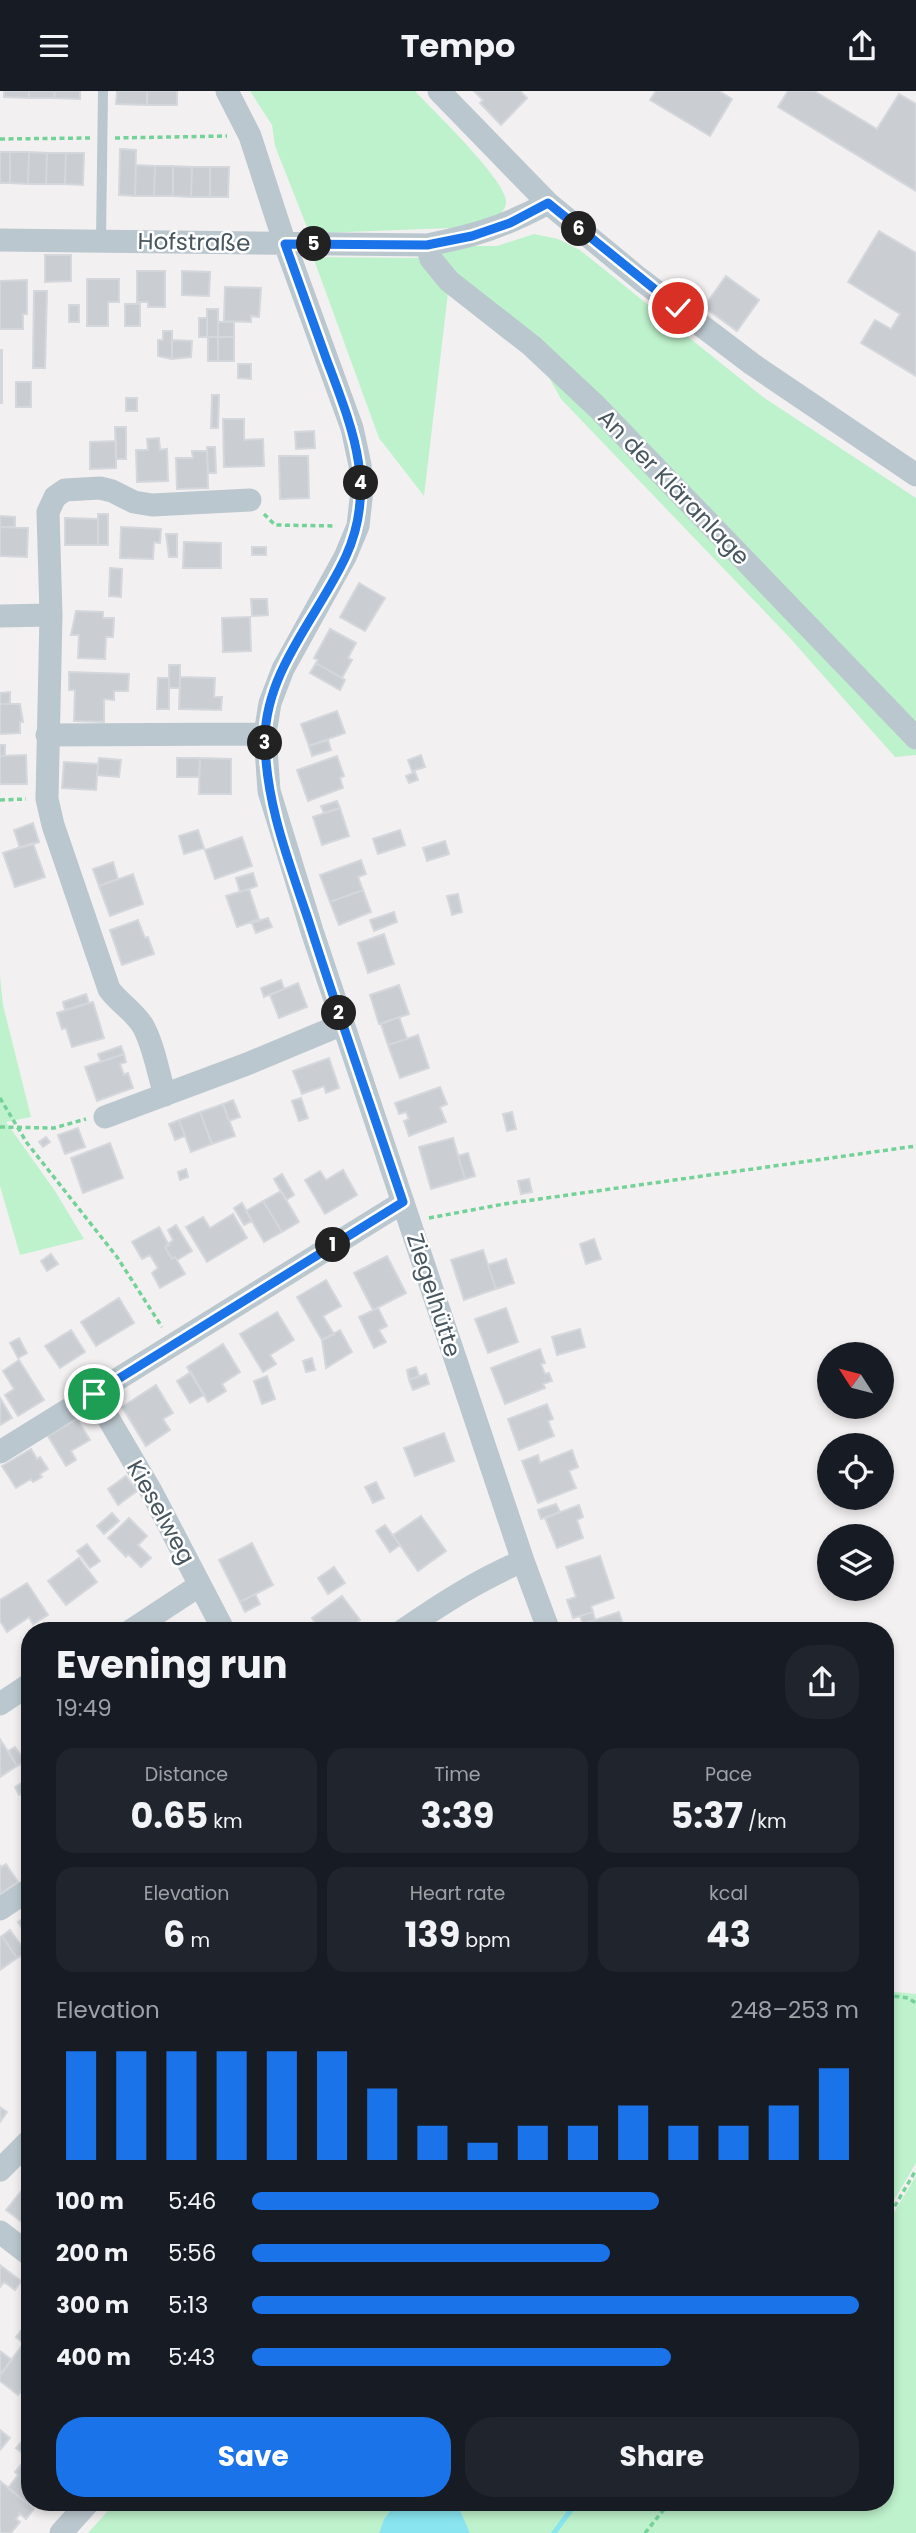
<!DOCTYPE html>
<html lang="en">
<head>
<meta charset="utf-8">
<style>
  :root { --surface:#171b24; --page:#20242c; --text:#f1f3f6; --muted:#9ea1a6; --accent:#1a73e8 }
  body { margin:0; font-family:Poppins,sans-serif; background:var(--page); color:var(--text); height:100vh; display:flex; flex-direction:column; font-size:26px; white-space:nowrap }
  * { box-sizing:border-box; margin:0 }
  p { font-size:23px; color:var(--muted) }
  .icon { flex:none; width:38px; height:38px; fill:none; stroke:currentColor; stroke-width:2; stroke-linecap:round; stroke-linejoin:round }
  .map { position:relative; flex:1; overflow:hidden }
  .details { position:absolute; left:21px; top:1531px; width:873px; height:889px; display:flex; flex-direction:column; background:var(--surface); border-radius:28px; box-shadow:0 4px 10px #0003 }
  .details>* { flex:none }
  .needle { width:46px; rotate:306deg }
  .buttons { position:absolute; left:817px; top:1251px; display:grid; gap:14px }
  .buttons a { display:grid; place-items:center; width:77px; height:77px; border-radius:50%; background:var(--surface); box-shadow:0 4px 10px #0003; font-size:35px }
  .pin { position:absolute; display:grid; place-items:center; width:60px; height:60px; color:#fff; margin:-30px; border:4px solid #fff; border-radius:50%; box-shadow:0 2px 7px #0007 }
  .km { position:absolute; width:35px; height:35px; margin:-18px; border-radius:50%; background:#222; color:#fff; font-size:19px; line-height:35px; text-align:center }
  .round { display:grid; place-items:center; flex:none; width:74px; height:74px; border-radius:28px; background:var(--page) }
  .headline { display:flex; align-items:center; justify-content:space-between; height:119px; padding:0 35px }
  h1 { font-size:38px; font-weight:700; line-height:52px }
  .figures { display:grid; grid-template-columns:repeat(3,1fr); gap:10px; height:119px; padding:7px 35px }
  .figures div { display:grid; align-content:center; border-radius:18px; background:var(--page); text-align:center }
  .figures b { font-size:35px; font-weight:700 }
  .figures small { font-size:19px; font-weight:400 }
  .figures p { font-size:19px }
  .chart { height:196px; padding:14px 35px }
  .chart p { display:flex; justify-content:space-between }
  .chart svg { width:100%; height:126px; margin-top:7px; stroke:var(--accent); stroke-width:6 }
  .cta { display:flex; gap:14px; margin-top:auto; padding:14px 35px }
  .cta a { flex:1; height:80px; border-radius:28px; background:var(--accent); color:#fff; font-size:28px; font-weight:700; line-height:80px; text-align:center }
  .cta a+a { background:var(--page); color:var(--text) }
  ul { padding:0 35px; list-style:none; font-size:23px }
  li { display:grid; grid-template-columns:112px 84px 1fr; align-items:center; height:52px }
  li i { height:18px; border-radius:9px; background:var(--accent) }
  header { display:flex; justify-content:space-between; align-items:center; height:91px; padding:0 35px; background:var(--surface); font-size:32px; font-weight:700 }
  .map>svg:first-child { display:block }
  .green { fill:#bef2cc }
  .water { fill:#89e6f1 }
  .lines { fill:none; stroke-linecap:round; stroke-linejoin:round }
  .stream { stroke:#89e6f1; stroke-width:5 }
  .building { fill:#caced3; stroke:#d4d7dc; stroke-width:2 }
  .path { stroke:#74d299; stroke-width:3.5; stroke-dasharray:5 3.5; stroke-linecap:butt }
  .lane { stroke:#bbc7ce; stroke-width:10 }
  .street { stroke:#bbc7ce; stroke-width:23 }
  .route-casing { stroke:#fff; stroke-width:14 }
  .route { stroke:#1a73e8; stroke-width:9 }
  .labels { text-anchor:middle; stroke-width:5; stroke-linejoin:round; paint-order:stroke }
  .street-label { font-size:23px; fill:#47565f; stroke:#fff }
</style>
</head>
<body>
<header><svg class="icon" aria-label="menu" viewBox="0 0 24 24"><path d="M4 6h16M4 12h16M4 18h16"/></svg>Tempo<svg class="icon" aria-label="share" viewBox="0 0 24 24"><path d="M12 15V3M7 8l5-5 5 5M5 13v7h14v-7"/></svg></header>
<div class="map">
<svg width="916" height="2442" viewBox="0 0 916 2442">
  <rect width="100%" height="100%" fill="#f3f0f1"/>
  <!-- green -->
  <path class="green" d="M250,0H415C431,18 511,93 506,113C502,127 489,131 477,136L321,142L307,136L275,55L272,34Z
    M534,143L558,148L580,159L763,306L916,407V664L895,666L790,547L561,308L543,276L448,202L424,405L379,347L313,166L417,167L472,155H497Z
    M0,885L3,914L31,1026L6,1031L55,1100L84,1148L20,1164L0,1095Z
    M886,1900L916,1903V2072L887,2121L892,2125L916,2085V2442H470L457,2412H886Z
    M115,2412H396L384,2428L379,2442H88Z"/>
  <!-- water -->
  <path class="water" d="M396,2412H457L470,2442H379L384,2428Z"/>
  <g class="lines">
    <!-- stream -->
    <path class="stream" d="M554,2442L576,2412"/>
  </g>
  <!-- building -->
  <path class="building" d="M4,0H29V7L4,6Z
    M29,0H55L54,7H29Z
    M55,0H80V8L54,7Z
    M117,0H147V14L116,13Z
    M147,0H177V14H147Z
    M474,0H520L527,7L501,34L480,12L483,9Z
    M656,0H719L732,8L710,45L650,9Z
    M788,0H814L877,38L899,3L916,13V100L778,16Z
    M120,58L136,59L135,105L119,104Z
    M0,61H10V92H0Z
    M10,61H29L28,93L10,92Z
    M29,61L47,62L46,93H28Z
    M47,62H66L65,93H46Z
    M66,62H84L83,94L65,93Z
    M136,74L155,75L154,105H135Z
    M155,75H173V105H154Z
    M173,75L192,76L191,106L173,105Z
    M192,76H210V106H191Z
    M210,76H229L228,106H210Z
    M879,140L916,162V285L861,252L875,229L891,238L900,223L848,191Z
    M45,164H71V190L45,191Z
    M137,180H165V216H148V211H137Z
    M182,180L210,181L209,205L182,204Z
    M726,185L759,209L737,240L704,216Z
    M87,188H119V211H108V235H87Z
    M27,189V223H23V238H0V190Z
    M225,196L261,197L259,226L251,225V231L224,230Z
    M34,200H47L45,277H33Z
    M125,213H140V235H125Z
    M69,214H79V231H69Z
    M207,218H218V246H207Z
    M199,227H207V246H199Z
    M218,231H234V246H218Z
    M163,240H172V268L158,265V249H163Z
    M208,246H218V270H208Z
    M218,246H234V270H218Z
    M172,249L192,250L191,266L172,268Z
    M0,259H2V312H0Z
    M238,273H251V288L238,287Z
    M16,291H31V316H16Z
    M212,304H219L218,337H211Z
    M126,307H137V320H126Z
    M223,328H244V349L263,348L264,375L224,376Z
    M115,336H126V368H116Z
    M314,340L315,357L296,358L295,341Z
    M159,347L160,359L167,358L168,390L137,391L136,359H148L147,348Z
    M116,350V377L90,378V351Z
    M207,356H215L216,382H208Z
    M192,360H207L208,397L177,398L176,367H193Z
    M279,365H308L309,407L280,408Z
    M98,423H108V454H98Z
    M0,425L15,426V436H0Z
    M65,427L98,428V454H65Z
    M0,436L28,437L27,466L0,465Z
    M121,436L161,438L160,452L154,451L153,468L120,467Z
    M166,443H177V466H169Z
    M184,451L221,452V477H183Z
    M252,456H266V464H252Z
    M110,477L122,478L121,506L109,505Z
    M359,492L385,507L365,540L340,526Z
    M251,508H267L268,524L252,525Z
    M76,520L103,521V527H114L113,546H106L105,568L78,567L79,544H71Z
    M250,526L251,560L223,561L222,527Z
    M330,538L356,552L348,567L352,569L342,587L316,572L318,569L314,567Z
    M316,572L345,589L340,599L310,582Z
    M169,574H180V597H169Z
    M69,581L129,583L128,600H114V609L104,608V631L74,630L75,599H69Z
    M180,586L215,587L214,606H222L221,619L179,618Z
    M158,587H169V618H157Z
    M10,601V613H0V602Z
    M0,613H20L23,631H20V642L0,643Z
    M337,620L345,642L309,655L301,633Z
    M328,649L331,659L312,665L309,655Z
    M0,654H5V665H0Z
    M26,664L27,693H0V665Z
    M421,664L425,676L412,680L408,669Z
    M337,665L344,685L340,687L343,697L308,710L297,679Z
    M99,667L121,669L119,686L97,684Z
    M177,667H200L199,686H177Z
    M200,667L231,668V703H199Z
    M64,671L98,673L96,699L62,697Z
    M415,681L418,689L409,692L406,685Z
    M337,710L340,717L324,722L321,715Z
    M340,717L349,745L322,754L313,726Z
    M33,732L39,751L20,757L14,739Z
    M198,739L204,757L184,763L179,745Z
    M400,739L405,754L378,763L373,748Z
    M242,746L252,775L215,788L205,759Z
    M445,750L449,763L427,770L423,757Z
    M33,752L45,786L15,796L3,762Z
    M361,769L366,783L358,786L363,799L330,811L320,784Z
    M113,771L118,788L99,795L93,778Z
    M253,782L257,795L240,801L236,787Z
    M133,783L143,813L110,825L99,795Z
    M249,798L259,828L237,836L226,805Z
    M363,799L371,821L339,834L330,811Z
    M458,803L462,821L452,824L447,805Z
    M394,821L397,831L374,840L370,829Z
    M268,827L272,836L256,842L252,832Z
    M138,829L145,847L148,846L154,863L122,874L110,839Z
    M384,843L394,873L368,882L358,852Z
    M281,889L284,898L264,906L261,897Z
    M298,892L307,916L279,927L270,904Z
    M399,894L409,923L379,933L370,904Z
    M86,903L89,912L65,919L63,911Z
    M93,911L104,947L72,956L66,937L62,938L57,922Z
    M399,926L407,948L388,954L381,933Z
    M418,944L429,977L400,987L388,954Z
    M121,955L124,963L101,971L98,963Z
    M124,963L126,971L120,973L124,984L128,982L133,997L97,1010L85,976Z
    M329,967L339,997L326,1002L324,995L302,1003L293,980Z
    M440,996L447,1013L440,1016L446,1031L409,1045L404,1030L409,1028L406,1021L399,1023L395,1012Z
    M301,1007L308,1027L299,1030L292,1010Z
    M233,1009L240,1026L229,1030L223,1013Z
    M223,1013L235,1045L212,1053L200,1021Z
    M200,1021L212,1053L191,1061L179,1029Z
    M512,1021L516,1038L507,1040L503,1023Z
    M179,1029L185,1045L175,1049L169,1033Z
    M78,1037L85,1056L65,1063L58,1044Z
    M46,1046L50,1051L43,1056L39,1051Z
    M453,1047L465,1088L431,1098L419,1056Z
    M110,1052L123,1087L83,1102L71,1067Z
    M468,1062L475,1085L465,1088L458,1065Z
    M186,1078L188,1086L180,1089L178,1081Z
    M343,1079L357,1104L325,1123L305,1089L320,1080L326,1089Z
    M282,1083L294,1104L286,1109L274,1088Z
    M529,1088L532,1101L521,1103L518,1090Z
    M281,1100L299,1131L282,1141L263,1110Z
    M263,1110L282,1141L264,1151L246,1120Z
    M242,1112L252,1130L244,1134L234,1117Z
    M233,1123L247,1147L207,1171L186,1136L203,1126L210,1137Z
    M176,1134L192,1160L177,1169L175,1166L172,1168L165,1156L173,1149L168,1139Z
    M159,1136L169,1154L165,1156L172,1168L175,1166L185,1183L160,1197L152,1182L158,1177L150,1164L142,1168L132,1151Z
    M594,1148L601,1168L586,1173L580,1153Z
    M483,1159L496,1198L464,1209L451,1169Z
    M51,1163L58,1173L47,1180L41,1170Z
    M387,1165L406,1202L373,1219L354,1182Z
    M506,1168L514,1192L496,1198L488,1174Z
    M326,1189L341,1215L323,1225L334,1243L322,1249L297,1206Z
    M119,1207L134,1232L96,1255L81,1231Z
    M378,1217L387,1235L379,1239L386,1251L374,1257L359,1226Z
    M506,1217L518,1251L488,1262L475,1228Z
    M277,1221L294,1249L270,1264L276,1273L263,1281L240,1243Z
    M580,1238L585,1256L557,1264L552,1246Z
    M71,1239L85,1261L60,1277L45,1255Z
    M340,1239L352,1261L326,1277L322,1249Z
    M19,1247L27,1262L18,1267L10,1252Z
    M223,1253L240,1281L222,1293L226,1300L208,1311L187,1276Z
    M540,1258L545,1272L541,1273L545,1283L549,1282L552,1290L543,1293L545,1297L505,1313L491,1277Z
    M312,1267L315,1279L306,1281L303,1270Z
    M19,1269L44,1309L18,1325L5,1304L14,1298L3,1280Z
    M416,1276L419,1285L409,1289L407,1279Z
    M191,1281L204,1304L190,1312L177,1290Z
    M426,1283L429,1293L413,1299L409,1289Z
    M267,1285L275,1308L262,1313L254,1290Z
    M156,1294L173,1322L163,1328L170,1339L146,1355L122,1316Z
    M0,1307L12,1327L0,1334Z
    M547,1313L553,1328L548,1330L554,1345L519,1359L508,1328Z
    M77,1328L90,1349L71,1360L76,1369L66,1375L48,1345Z
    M444,1342L454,1370L415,1385L404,1357Z
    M31,1358L37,1368L40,1366L48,1378L40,1383L42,1386L33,1391L31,1388L16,1397L2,1375Z
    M572,1359L578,1376L569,1380L576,1397L538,1412L522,1370L538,1364L540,1372Z
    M126,1385L137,1400L118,1414L108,1398Z
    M376,1391L384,1407L373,1412L365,1396Z
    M556,1413L560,1421L541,1428L538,1419Z
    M579,1414L583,1426L577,1429L583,1447L557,1457L545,1427Z
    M112,1422L119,1430L104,1443L97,1435Z
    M421,1425L446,1460L418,1480L393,1444Z
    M129,1427L147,1445L138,1454L151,1467L141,1476L128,1463L126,1466L108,1447Z
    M385,1434L400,1454L390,1461L376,1440Z
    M252,1452L273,1494L240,1511L219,1469Z
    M87,1453L100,1470L90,1477L77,1460Z
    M600,1465L614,1507L591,1515L593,1521L573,1527L567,1509L576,1506L566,1476Z
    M79,1467L97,1491L66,1514L48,1490Z
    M334,1476L345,1492L328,1503L318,1487Z
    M27,1492L48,1524L33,1533L29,1526L7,1541L0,1530V1509Z
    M255,1503L260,1513L245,1521L240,1511Z
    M342,1505L360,1529L345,1540H322L312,1527Z
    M593,1521L595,1529L583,1533L580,1525Z
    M619,1521L625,1540H585L583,1533Z
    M162,1528L170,1540H144Z
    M0,1648L17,1675L0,1686Z
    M15,1656L25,1670L17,1675L8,1660Z
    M26,1689L30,1698L19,1704L15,1696Z
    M30,1741V1757L22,1746Z
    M6,1773L18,1791L0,1803V1774L1,1776Z
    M30,1823V1848L18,1831Z
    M10,1839L26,1861L17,1867L2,1845Z
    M2,1845L17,1867L0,1879V1846Z
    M0,2016L7,2021L0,2031Z
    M30,2089V2137L6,2119Z
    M0,2174L21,2190L15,2199L4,2191L0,2196Z
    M30,2228V2257L16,2246Z
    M24,2252L30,2257V2290L18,2304L0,2290V2284Z
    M0,2260L12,2269L0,2284Z
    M0,2339L10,2347L0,2359Z
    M28,2343L30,2363L27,2366L16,2357Z
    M30,2363V2410L28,2413L8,2397L18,2384L15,2381Z
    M0,2390L34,2418L26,2428L20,2423L16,2428L20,2431L11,2442H0Z"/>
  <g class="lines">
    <!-- path -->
    <path class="path" d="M115,47L227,45
      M0,48L90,47
      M264,423L275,434L336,435
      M0,709L26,708
      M0,1007L27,1052L117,1166L162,1236
      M0,1036L54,1037L86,1028
      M429,1127L504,1113L916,1055
      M886,1904L908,1907L916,1912
      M886,2130L916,2079
      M645,2442L669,2412"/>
    <!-- lane -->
    <path class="lane" d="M101,150L103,0"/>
    <!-- street -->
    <path class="street" d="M227,0L250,45L285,153L352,337L360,374L362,399L358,435L345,466L283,578L270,612L265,643L269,700L312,840L523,1470L549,1540
      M439,0L548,112L640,188L752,273L916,384
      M0,149L427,154C474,145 506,135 548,112
      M427,154L431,168L449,190L532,255L597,316L916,647
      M0,525L51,524
      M47,644L265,643
      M165,1004C158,982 154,955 143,935C134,920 119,912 109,898L53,734L47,708L51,524L48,421L55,406L65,399L100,397L112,400L134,411L152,414L250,409
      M105,1026L247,973L343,933
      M94,1303L151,1400L224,1540
      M0,1361L403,1111
      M130,1540L200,1494
      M402,1540C441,1513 480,1488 523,1470
      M0,1613L30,1593
      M0,1818L30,1798
      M0,2079L30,2049
      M0,2141L30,2164
      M61,2442L88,2412"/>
  </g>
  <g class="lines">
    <!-- route casing -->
    <g class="route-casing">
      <path id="route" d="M94,1303L403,1111C372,1018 339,925 309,831C289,771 265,711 265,647C266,579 319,524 346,465C378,395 351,334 326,267C312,229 299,191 285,153L427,154L472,145L510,132L548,112L678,217"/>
    </g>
    <!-- route -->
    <use href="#route" class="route"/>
  </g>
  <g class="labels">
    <!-- street labels -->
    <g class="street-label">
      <text transform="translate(194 151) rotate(1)" y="8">Hofstraße</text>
      <text transform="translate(674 396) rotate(46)" y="8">An der Kläranlage</text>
      <text transform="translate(434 1204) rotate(72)" y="8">Ziegelhütte</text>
      <text transform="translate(161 1421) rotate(61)" y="8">Kieselweg</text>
    </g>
  </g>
</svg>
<div class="buttons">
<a><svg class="needle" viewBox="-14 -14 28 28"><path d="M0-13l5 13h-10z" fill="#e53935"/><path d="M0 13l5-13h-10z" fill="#9ea1a6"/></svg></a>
<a><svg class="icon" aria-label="locate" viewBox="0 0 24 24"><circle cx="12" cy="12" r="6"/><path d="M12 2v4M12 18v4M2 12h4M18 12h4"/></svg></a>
<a><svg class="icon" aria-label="layers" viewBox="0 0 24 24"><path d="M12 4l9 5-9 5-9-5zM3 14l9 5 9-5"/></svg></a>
</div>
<div class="pin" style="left:94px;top:1303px;background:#1e9e55"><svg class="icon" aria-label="arrive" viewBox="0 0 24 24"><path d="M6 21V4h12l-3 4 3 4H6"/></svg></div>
<div class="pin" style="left:678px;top:217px;background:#d93025"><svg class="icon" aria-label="check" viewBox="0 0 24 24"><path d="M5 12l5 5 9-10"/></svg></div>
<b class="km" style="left:333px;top:1154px">1</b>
<b class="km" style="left:339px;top:922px">2</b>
<b class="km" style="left:265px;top:652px">3</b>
<b class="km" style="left:361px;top:392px">4</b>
<b class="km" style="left:314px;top:153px">5</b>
<b class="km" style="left:579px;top:138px">6</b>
<section class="details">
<div class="headline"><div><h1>Evening run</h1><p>19:49</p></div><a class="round"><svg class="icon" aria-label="share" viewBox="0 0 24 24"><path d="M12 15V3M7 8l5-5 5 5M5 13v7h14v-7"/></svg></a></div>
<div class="figures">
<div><p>Distance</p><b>0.65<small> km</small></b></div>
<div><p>Time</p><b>3:39</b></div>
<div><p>Pace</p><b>5:37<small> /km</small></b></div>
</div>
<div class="figures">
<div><p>Elevation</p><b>6<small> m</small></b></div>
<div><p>Heart rate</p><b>139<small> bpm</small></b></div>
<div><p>kcal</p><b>43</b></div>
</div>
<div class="chart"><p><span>Elevation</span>248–253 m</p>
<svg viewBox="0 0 160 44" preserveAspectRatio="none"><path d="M5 44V6M15 44V6M25 44V6M35 44V6M45 44V6M55 44V6M65 44V19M75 44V32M85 44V38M95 44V32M105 44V32M115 44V25M125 44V32M135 44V32M145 44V25M155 44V12"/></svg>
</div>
<ul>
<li><b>100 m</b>5:46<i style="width:67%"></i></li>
<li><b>200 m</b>5:56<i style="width:59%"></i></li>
<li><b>300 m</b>5:13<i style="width:100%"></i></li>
<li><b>400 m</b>5:43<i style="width:69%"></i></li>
</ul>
<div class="cta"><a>Save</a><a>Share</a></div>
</section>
</div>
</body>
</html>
